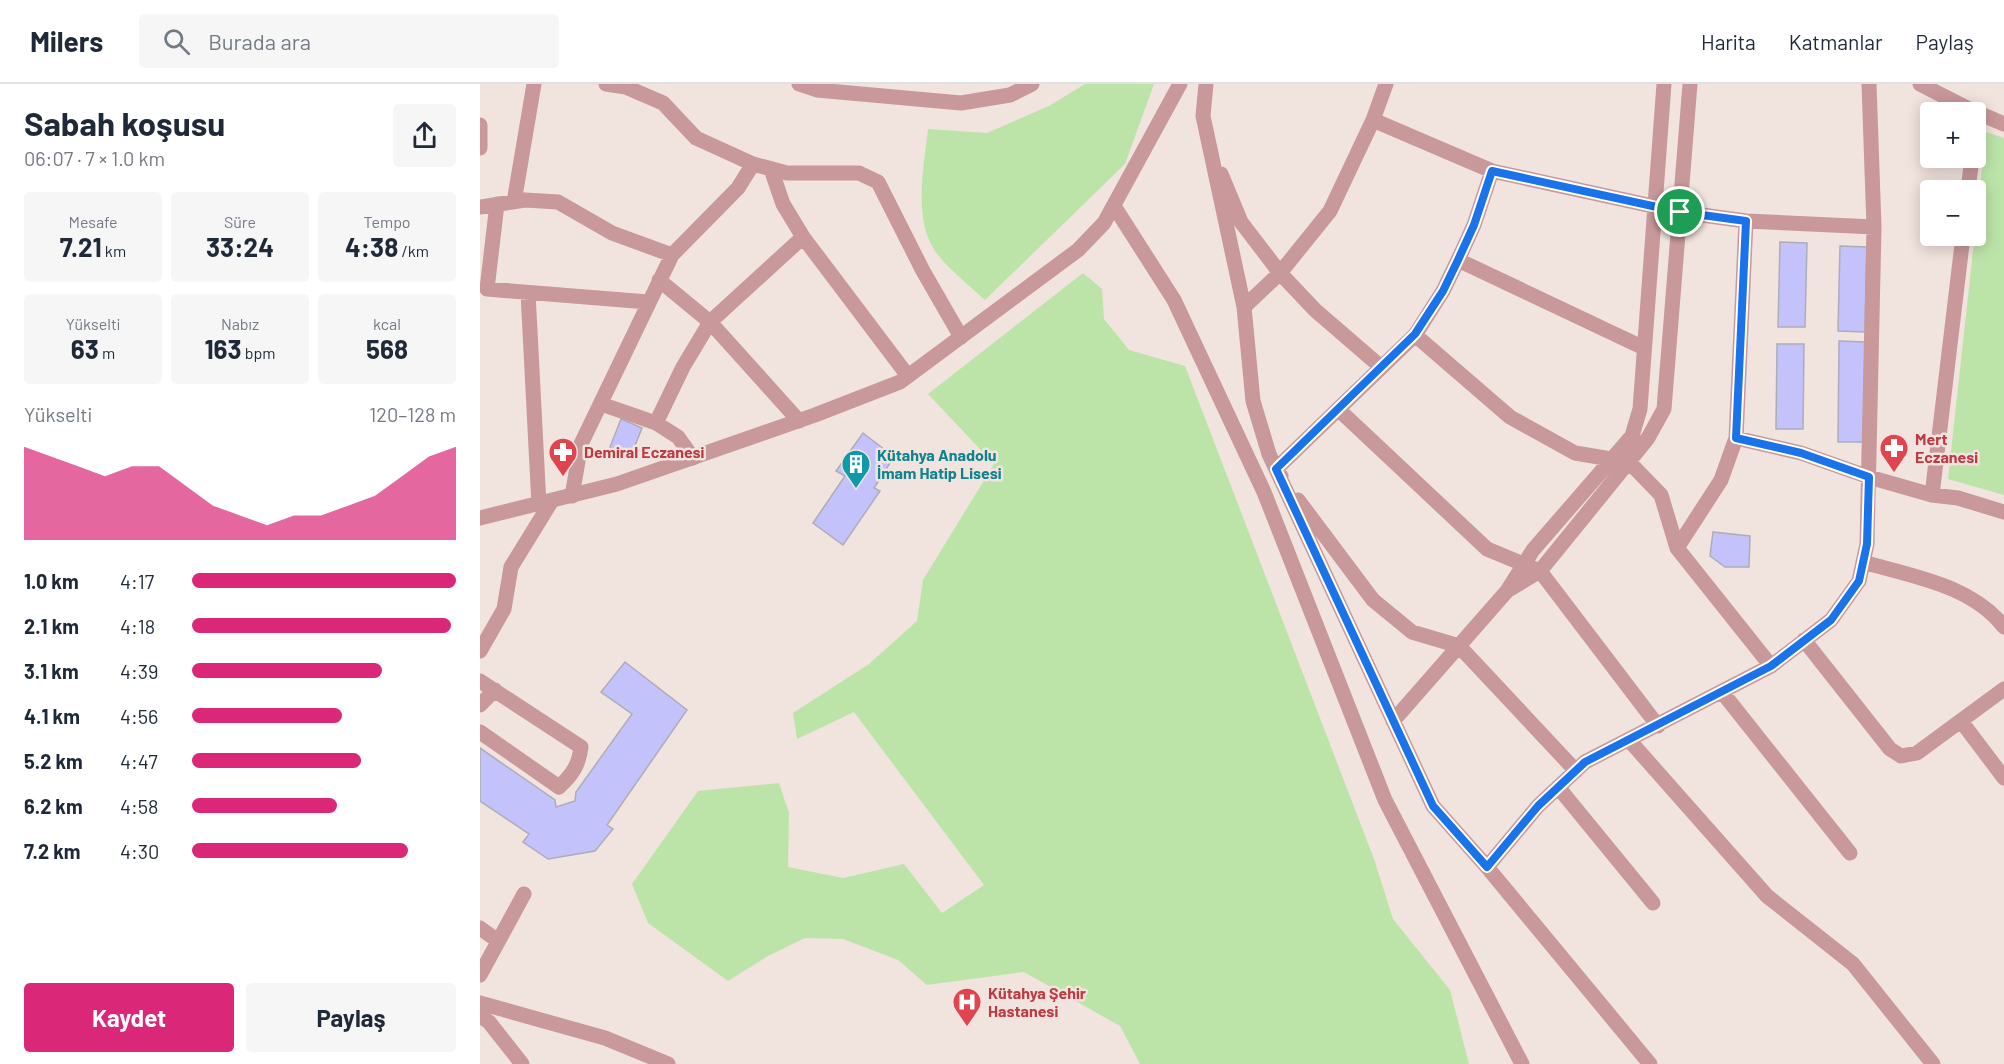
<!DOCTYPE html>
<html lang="tr">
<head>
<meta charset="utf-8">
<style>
  :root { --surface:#fff; --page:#f6f6f7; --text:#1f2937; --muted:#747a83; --line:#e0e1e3; --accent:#db2777 }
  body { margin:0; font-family:Barlow,sans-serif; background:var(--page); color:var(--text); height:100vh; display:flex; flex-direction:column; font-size:22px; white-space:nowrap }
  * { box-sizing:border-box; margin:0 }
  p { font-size:20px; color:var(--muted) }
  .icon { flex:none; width:33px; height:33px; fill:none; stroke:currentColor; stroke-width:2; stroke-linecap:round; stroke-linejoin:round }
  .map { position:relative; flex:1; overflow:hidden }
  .drawer { display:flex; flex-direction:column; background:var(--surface); width:480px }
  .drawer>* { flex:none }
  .fabs { position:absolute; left:1440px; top:18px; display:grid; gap:12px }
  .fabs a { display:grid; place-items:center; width:66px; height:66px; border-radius:6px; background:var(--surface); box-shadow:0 3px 15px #0003; font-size:30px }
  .pin { position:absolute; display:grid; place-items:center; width:51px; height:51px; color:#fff; margin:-26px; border:3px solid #fff; border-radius:50%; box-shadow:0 2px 6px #0007 }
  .round { display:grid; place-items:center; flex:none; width:63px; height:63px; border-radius:6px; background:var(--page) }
  .headline { display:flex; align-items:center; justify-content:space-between; height:102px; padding:0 24px }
  h1 { font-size:33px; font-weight:700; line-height:45px }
  .metrics { display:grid; grid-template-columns:repeat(3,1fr); gap:9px; height:102px; padding:6px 24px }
  .metrics div { display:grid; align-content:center; border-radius:6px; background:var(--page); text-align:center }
  .metrics b { font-size:26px; font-weight:700 }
  .metrics small { font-size:16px; font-weight:400 }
  .metrics p { font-size:16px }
  .chart { height:168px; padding:12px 24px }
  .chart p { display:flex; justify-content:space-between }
  .chart svg { width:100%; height:108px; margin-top:6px; fill:var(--accent); opacity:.7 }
  .cta { display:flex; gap:12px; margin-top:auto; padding:12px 24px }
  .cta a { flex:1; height:69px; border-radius:6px; background:var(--accent); color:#fff; font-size:24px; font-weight:700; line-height:69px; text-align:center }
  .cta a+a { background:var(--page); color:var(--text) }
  ul { padding:0 24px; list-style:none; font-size:20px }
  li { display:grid; grid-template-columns:96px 72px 1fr; align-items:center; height:45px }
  li i { height:15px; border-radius:8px; background:var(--accent) }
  header { display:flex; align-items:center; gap:36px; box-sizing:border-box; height:84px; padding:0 30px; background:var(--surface); border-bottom:2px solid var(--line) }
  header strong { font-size:28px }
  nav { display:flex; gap:33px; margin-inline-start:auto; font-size:21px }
  .search { width:420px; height:54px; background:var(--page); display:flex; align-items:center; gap:15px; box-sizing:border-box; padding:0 21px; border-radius:6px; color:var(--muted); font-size:22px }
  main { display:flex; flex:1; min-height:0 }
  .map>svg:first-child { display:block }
  .green { fill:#bce4a9 }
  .building { fill:#c3c2fa; stroke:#adadb9; stroke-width:1.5 }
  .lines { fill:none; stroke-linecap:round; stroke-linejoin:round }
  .minor { stroke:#c8989a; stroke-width:15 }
  .tertiary { stroke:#c8989a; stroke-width:15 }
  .route-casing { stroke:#fff; stroke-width:12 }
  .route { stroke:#1a73e8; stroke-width:8 }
  .labels { text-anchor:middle; stroke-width:5; stroke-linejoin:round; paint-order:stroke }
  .health-label { font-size:16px; font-weight:bold; fill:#be3a42; stroke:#f1e3de; text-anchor:start }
  .culture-label { font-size:16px; font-weight:bold; fill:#0d838f; stroke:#f1e3de; text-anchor:start }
</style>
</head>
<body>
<header>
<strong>Milers</strong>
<div class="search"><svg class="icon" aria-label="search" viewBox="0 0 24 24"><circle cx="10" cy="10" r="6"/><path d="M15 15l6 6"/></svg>Burada ara</div>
<nav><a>Harita</a><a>Katmanlar</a><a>Paylaş</a></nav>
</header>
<main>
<section class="drawer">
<div class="headline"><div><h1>Sabah koşusu</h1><p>06:07 · 7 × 1.0 km</p></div><a class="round"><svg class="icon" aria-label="share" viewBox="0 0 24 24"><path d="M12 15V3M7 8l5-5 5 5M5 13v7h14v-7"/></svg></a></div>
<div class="metrics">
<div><p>Mesafe</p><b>7.21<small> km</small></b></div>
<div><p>Süre</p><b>33:24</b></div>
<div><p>Tempo</p><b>4:38<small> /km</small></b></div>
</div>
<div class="metrics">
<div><p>Yükselti</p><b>63<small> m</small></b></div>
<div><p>Nabız</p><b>163<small> bpm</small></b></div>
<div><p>kcal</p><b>568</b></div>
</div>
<div class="chart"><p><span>Yükselti</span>120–128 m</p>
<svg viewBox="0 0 160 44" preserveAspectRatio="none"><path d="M0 44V6L10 10L20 14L30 18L40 14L50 14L60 22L70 30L80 34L90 38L100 34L110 34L120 30L130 26L140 18L150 10L160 6V44z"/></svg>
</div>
<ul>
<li><b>1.0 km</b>4:17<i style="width:100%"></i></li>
<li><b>2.1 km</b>4:18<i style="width:98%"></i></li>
<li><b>3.1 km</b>4:39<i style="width:72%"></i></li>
<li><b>4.1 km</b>4:56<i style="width:57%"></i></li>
<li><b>5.2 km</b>4:47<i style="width:64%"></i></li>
<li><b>6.2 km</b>4:58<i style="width:55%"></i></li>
<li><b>7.2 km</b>4:30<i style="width:82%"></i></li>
</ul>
<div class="cta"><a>Kaydet</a><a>Paylaş</a></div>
</section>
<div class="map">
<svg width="1524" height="980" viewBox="0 0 1524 980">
  <rect width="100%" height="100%" fill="#f1e3de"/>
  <!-- green -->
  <path class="green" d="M605,0H674L645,80L505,216C491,203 465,182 455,167C433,134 444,82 448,45L507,49L569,22Z
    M1506,48L1524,54V411L1468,395Z
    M603,189L622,205L624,235L649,266L705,282L894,775L913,835L970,906L989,980H660L640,942L544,888L447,901L418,876L363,855L325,854L288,872L248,897L168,839L152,800L218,707L299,699L309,729L308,783L363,794L424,780L462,829L504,801L374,628L317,655L313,629L389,580L437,537L443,496L514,380L448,310Z"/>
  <!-- building -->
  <path class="building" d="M1300,158L1327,159L1325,243H1298Z
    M1360,162L1387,163L1385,248L1358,247Z
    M1359,257L1385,258L1384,358H1358Z
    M1297,260H1324L1323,345H1296Z
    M141,335L162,344L151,372L130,363Z
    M383,349L414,373L394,404L400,407L363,461L333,439L365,392L356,387Z
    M1233,448L1270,452L1269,483H1245L1230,472Z
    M145,578L207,626L127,741L133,745L115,767L68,775L43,758L49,750L0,717V664L75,716L76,723L95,717L96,708L152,630L121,608Z"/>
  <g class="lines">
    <!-- minor -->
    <path class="minor" d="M126,0L146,3L183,19L216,54L273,80L307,89H379L398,98L443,187L481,253
      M319,0L337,6L481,19L530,11L552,0
      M726,0L723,32L764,223L773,317L789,370L953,722L1007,783L1170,980
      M1440,0L1489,25L1524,40
      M893,36L1012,87L1200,128L1266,137L1394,143
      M0,41V64
      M291,85L303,120L323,153L428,292
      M741,90L761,138L800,189L835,226L901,283
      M1488,106L1492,74
      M34,118L54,0
      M17,120L7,205L168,218
      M0,123L45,116L78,118L132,149L192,171
      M978,176L1164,264
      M179,196L230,238L319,337
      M48,209L59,421
      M764,223L800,189L850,127L893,36L906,0
      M935,251L1030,333L1095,369L1149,378L1181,411L1197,464L1291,582
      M121,320L176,339L198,353L213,374
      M858,325L1007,465L1060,487L1178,642
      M176,339L203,283L230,238L323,153
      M1256,354L1321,369L1389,393L1452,411L1478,414L1524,428
      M801,392L796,385L935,251L963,207L978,176L994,141L1012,87
      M1452,411L1483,152
      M92,412L101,360L192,171L258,104L273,80
      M818,416L893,516L932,548L979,562L1096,687
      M1197,464L1241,396L1256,354L1266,137
      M1383,478C1431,492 1492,501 1524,543
      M1030,505L1060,487L1168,354L1184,325L1210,0
      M1324,556L1410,665L1421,672L1437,669L1524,605
      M0,567L24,525L31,483L71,418
      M0,597L101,663C99,681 92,691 79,703L0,648
      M1242,608L1370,769
      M0,621L15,606
      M913,637L1027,507L1053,466L1152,352L1160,325L1184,0
      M1481,637L1524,694
      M1149,656L1287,812L1373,880L1453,980
      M1078,703L1173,819
      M1007,783L1058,722L1105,678L1291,582L1351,536L1379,497L1387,460L1394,143L1389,0
      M0,844L18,857
      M0,891L44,810
      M0,919L125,954L188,980
      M0,932L9,938L42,980"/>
    <!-- tertiary -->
    <path class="tertiary" d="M634,122L694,216L784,408L905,716L1042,980
      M0,434L137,400L335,331L420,298L598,166L624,139L700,0"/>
  </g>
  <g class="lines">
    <!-- route casing -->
    <g class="route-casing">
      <path id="route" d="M1012,87L1200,128L1266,137L1256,354L1321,369L1389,393L1387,460L1379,497L1351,536L1291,582L1105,678L1058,722L1007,783L953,722L796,385L935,250L963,207L978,176L994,141Z"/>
    </g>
    <!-- route -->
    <use href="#route" class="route"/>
  </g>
  <!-- icons -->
  <defs>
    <g id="pharmacy-pin" transform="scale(1.5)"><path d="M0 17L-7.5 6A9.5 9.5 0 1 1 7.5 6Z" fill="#e0444e" stroke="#f1e3de"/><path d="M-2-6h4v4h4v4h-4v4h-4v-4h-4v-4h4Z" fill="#fff"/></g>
    <g id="building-pin" transform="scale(1.5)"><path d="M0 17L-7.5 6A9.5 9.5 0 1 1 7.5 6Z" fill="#0f9aa8" stroke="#f1e3de"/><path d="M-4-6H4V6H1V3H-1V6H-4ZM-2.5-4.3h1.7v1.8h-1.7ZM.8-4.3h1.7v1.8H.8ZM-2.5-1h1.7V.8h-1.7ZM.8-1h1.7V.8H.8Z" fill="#fff"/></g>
    <g id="hospital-pin" transform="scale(1.5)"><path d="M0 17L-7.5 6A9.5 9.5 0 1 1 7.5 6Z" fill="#e0444e" stroke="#f1e3de"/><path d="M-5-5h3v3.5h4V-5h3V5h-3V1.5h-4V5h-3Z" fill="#fff"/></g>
  </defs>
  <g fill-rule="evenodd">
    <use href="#pharmacy-pin" x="1414" y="364"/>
    <use href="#pharmacy-pin" x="83" y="368"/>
    <use href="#building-pin" x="376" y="380"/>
    <use href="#hospital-pin" x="487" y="918"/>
  </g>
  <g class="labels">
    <!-- health labels -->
    <g class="health-label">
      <text x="1435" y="361">Mert<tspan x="1435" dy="18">Eczanesi</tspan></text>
      <text x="104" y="374">Demiral Eczanesi</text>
      <text x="508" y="915">Kütahya Şehir<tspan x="508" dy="18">Hastanesi</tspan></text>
    </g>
    <!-- culture labels -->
    <g class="culture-label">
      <text x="397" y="377">Kütahya Anadolu<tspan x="397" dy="18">İmam Hatip Lisesi</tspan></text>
    </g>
  </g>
</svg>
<div class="fabs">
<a>+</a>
<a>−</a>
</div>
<div class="pin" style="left:1200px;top:128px;background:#1e9e55"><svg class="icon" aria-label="arrive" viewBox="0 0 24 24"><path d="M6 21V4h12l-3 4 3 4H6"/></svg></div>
</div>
</main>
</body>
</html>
